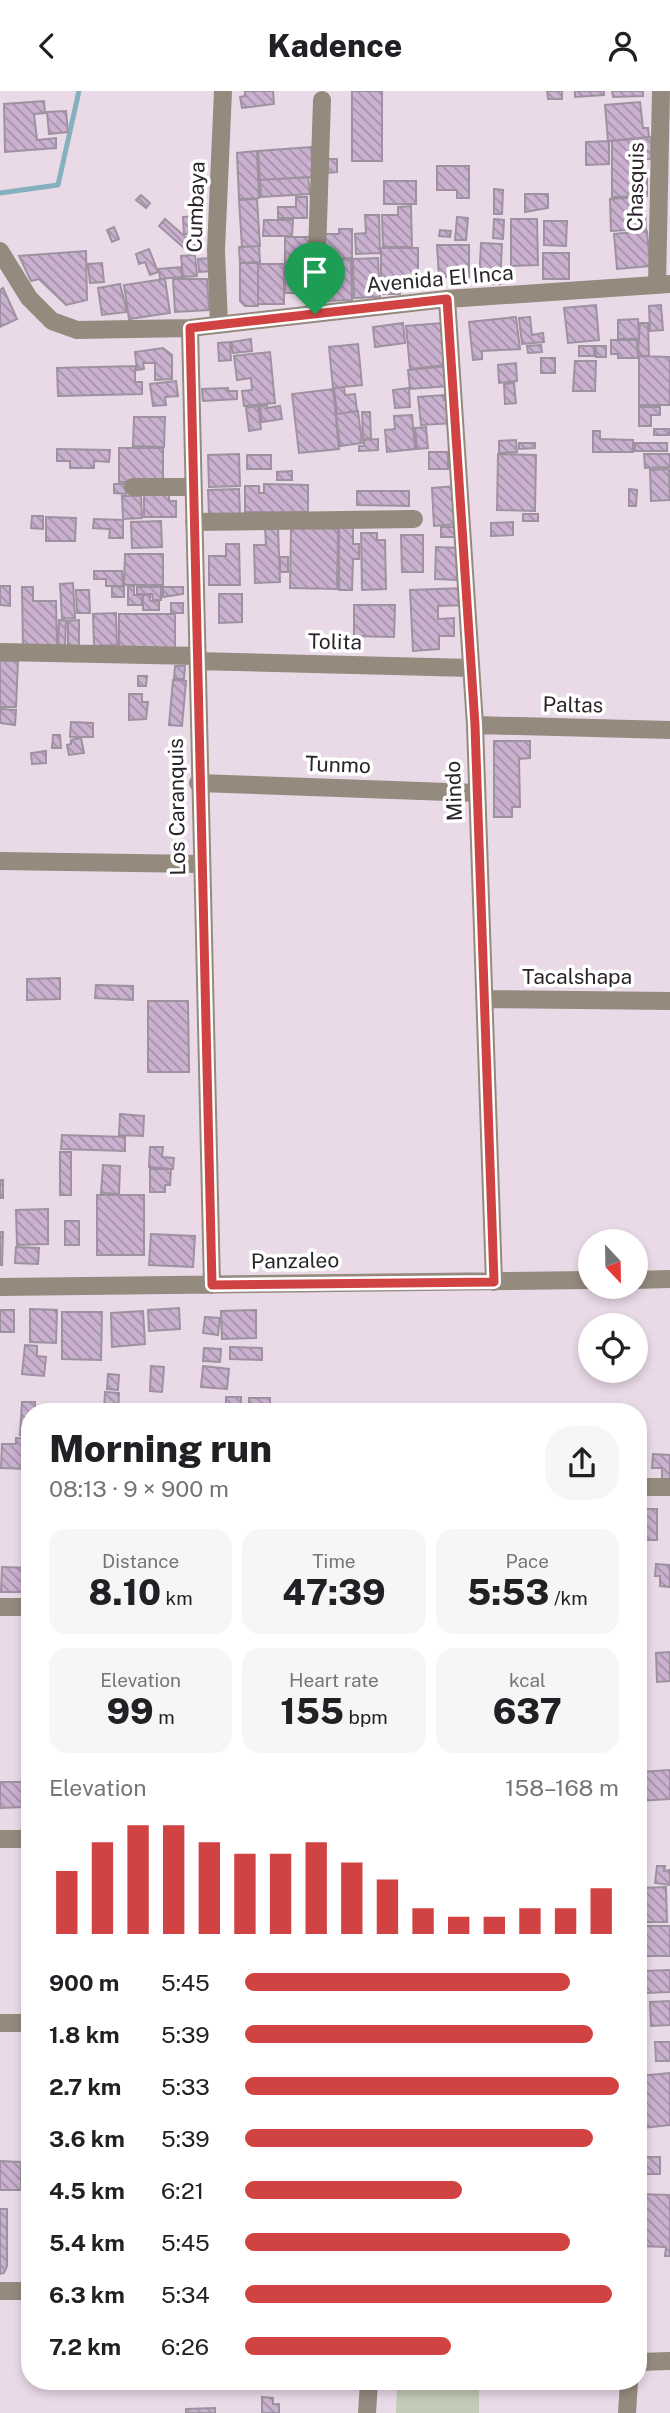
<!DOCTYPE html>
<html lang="en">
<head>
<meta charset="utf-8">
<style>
  :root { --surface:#fff; --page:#f6f6f6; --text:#202124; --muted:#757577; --accent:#d14243 }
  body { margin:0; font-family:"Public Sans",sans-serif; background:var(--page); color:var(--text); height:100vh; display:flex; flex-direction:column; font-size:26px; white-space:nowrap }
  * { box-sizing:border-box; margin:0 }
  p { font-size:23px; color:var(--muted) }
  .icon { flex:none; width:38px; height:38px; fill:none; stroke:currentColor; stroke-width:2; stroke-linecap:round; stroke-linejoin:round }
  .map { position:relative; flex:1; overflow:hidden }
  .sheet { position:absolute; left:21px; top:1312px; width:626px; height:987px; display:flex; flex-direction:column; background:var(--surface); border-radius:28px; box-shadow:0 4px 10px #0003 }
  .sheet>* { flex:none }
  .needle { width:46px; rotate:158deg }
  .buttons { position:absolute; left:578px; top:1138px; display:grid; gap:14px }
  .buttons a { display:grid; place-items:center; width:70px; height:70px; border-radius:50%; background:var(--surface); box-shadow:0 4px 10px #0003; font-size:35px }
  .pin { position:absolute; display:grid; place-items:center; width:60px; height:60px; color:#fff; margin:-72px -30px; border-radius:50% 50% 50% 0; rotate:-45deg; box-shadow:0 0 7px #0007 }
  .pin .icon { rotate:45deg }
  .round { display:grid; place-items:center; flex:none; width:74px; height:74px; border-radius:28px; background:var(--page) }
  .summary { display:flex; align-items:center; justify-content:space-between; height:119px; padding:0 28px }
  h1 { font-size:38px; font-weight:800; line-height:52px }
  .metrics { display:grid; grid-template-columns:repeat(3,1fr); gap:10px; height:119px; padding:7px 28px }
  .metrics div { display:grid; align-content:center; border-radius:18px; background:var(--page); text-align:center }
  .metrics b { font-size:35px; font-weight:800 }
  .metrics small { font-size:19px; font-weight:400 }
  .metrics p { font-size:19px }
  .chart { height:196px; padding:14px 28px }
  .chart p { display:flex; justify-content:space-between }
  .chart svg { width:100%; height:126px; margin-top:7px; stroke:var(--accent); stroke-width:6 }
  ul { padding:0 28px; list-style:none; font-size:23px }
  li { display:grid; grid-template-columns:112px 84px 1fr; align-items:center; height:52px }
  li i { height:18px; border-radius:9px; background:var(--accent) }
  header { display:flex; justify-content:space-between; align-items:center; height:91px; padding:0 28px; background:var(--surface); font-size:32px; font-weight:800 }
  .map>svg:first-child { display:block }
  .park { fill:#c3cab5 }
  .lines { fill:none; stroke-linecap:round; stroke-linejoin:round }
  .stream { stroke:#85b1be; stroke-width:5 }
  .building { fill:url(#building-back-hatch); stroke:#9e92a0; stroke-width:2 }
  .minor { stroke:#958a7e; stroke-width:18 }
  .route-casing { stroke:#fff; stroke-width:14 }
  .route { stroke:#d14243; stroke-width:9 }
  .labels { text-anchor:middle; stroke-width:7; stroke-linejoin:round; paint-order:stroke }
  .street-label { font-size:21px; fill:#2b252b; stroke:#fff }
</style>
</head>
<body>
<header><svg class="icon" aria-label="back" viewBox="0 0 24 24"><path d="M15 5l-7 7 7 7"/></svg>Kadence<svg class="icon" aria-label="person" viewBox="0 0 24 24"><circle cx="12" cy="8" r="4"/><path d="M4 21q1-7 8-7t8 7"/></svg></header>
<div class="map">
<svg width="670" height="2322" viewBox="0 0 670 2322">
  <defs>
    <pattern id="building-back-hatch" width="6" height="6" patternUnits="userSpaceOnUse" patternTransform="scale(1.75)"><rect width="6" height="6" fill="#cab1d0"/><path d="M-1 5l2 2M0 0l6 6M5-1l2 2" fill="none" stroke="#a490a9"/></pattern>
  </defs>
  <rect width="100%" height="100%" fill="#eadae8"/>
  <!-- park -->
  <path class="park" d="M397,2293H479V2322H396Z"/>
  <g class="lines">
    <!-- stream -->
    <path class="stream" d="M0,102L58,94L79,0"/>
  </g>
  <!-- building -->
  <path class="building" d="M245,0H273L274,13L242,17L240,6L245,5Z
    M352,0H382V70H352Z
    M547,0H562V8H548Z
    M575,0H604V4L575,6Z
    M612,0H643V5L613,6Z
    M44,10L45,22L34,23L37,49L56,47V57L5,61L4,13Z
    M640,11L643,37H648L649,46L608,50L605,14Z
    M66,20L68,41L49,43L47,21Z
    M651,46V68H636V84H647V105L612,106V50Z
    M609,50V73L586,74V51Z
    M311,56L313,86L260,89L258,60Z
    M257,60L259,107L239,108L237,62Z
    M327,68H337V81L328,82Z
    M437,75H469V107H457V99H437Z
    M308,86L310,103L261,106L260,89Z
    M384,90H416V113H384Z
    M494,98L503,99L502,123H494Z
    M525,103H548V117L525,121Z
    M141,104L150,112L146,117L136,109Z
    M296,106H307V127H278V116H296Z
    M644,106L646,138L611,140L610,108Z
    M257,108L260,155L242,156L239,109Z
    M411,115L412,156H383L382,124H398V116Z
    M365,124H379L380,162L356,163L355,143L366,142Z
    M203,125L204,143H184L183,126Z
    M457,126L468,127L466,149H455Z
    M165,128L197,156L191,163L159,135Z
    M494,128L504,129L503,148L493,147Z
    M511,128H537L538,174L511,175Z
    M264,129H293L292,145H263Z
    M544,130H567L566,155L544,154Z
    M114,136L119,148L112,151L107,139Z
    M339,138H352V167H322V143H339Z
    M440,139L451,140L450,146L439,145Z
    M647,140L650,175L617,178L614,143Z
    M285,146H312V202H285Z
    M481,152L502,153L500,193L479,192Z
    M437,154H469V186H439Z
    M259,155L260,171L240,172L239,156Z
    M381,157H418V189L400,190V203H381Z
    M149,158L158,181L150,184L145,171L139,173L136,163Z
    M86,160L87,209L66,214L39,188L31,190L19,165Z
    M543,162H569V188H543Z
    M195,164L197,185L183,186L181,165Z
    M212,167L213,180L199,181L198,168Z
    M378,167L380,206L354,207L353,168Z
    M351,168L352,209L325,210L324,169Z
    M102,172L104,191L90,192L88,173Z
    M240,172H258V215H245L240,210Z
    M258,173H284V213H258Z
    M181,176L182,186L160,188L159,178Z
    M165,188L170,222L129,228L124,194Z
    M173,188H207L209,219L175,221Z
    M120,193L127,221L102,224L98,197Z
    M3,197L17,228L0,236V199Z
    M596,214L599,249L568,252L564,217Z
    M661,214L663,239L650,240L649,215Z
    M516,226L520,258L482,260V268L473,269L469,231Z
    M530,226L532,244L543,242L544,251L522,253L519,227Z
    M638,228L639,248H618V229Z
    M403,232L405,252L375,256L373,236Z
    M443,232L446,274L410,278L406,235Z
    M640,232H648L649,265H641L638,258Z
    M251,248L252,260L233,262L231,251Z
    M611,249H637L638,267H618V263H611Z
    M230,251L231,269L219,270L218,252Z
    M358,253L362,294L333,297L329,256Z
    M541,254L542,261L528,262L527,255Z
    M579,255H594V265H579Z
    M596,255H606V266H596Z
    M163,257L172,264V288L155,289V272H143L144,278L137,279L135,261Z
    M270,261L275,312L244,315L242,300L252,299L251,287L237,289L234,265Z
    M639,265L670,266V314H639Z
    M541,267H555V282H541Z
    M575,270H596L595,300H573Z
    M516,272L517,290L499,292L498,274Z
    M135,275V291H142V303L58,305L57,277Z
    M449,275L450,295L410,298L408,279Z
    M176,290L178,305L165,306L166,314L153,315L150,293Z
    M514,292L516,312L505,313L504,293Z
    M344,296L345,304L355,303L357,320L337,323L334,297Z
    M228,297V300H237V308L203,310L202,298Z
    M409,297L410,316L395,317L393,299Z
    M333,298L339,358L299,362L292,303Z
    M444,304V309L452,308L454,332L421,334L418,306Z
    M267,314V317L280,315L282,328L262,331L260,315Z
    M258,315L261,338L249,340L246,317Z
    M639,316H660V324H651V335H639Z
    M358,320L362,352L340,355L336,323Z
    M362,321H370L371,348H363Z
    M412,324L415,358L387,361L385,339L395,338L394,325Z
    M134,326H165L164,356L133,355Z
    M426,336L428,357L417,358L415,337Z
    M654,338H669V344H654Z
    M593,340H600V348L633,349V361H593Z
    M378,348V359L359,360V355H364V349Z
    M516,349L517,361L499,362V350Z
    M519,352H535V357L519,358Z
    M635,352H667V360H635Z
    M119,357H163V390L119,391Z
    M57,358L110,359L109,371L94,370V377H70V370H57Z
    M429,361H448V378H429Z
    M239,363L240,395L209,396L208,364Z
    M498,363L536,364L535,420L497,419Z
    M644,363H670V376L645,377Z
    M247,364H271V378H247Z
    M669,378L670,409L651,410L650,379Z
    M292,380V389H277V381Z
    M114,393H127L126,403L114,402Z
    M264,393L308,394V421H245V395H259V402H264Z
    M456,395L458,433L434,435L432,397Z
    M239,398L240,423H209L208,399Z
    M629,398L637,399L636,415H629Z
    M357,400H409V415L357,414Z
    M144,402H169V410H176V426H144Z
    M122,405H141L142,427L123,428Z
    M523,423H538V430H523Z
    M32,425H43V438L31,437Z
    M46,426L76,427L75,450H46Z
    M94,428L123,429V447H109L110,438L93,437Z
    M161,430L162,456L132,457L131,431Z
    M513,431V444L491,445V432Z
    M278,436L280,491L255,492L254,454H266L265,437Z
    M441,436H460V446H441Z
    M291,437L338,438L337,498L290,497Z
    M339,437H353V453H359V468H353L352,499H339Z
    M361,442H377V449H385L386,498L362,499Z
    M401,444H423V481H402Z
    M226,453H239L240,494H209V465H226Z
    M436,456L459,457L458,489L435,488Z
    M125,463H163V494H124Z
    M280,466H288V481H280Z
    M94,480H122L123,495H106V488H94Z
    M73,492L75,527L62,528L60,493Z
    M0,495H10V515L0,514Z
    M112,495L124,496V506H112Z
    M128,495H134V504H142V514H128Z
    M22,496H33V510H56L57,555L23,556Z
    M137,496H161V509H153L152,503H137Z
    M163,496H183V503L163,506Z
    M464,497L465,514L438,515V528L454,527V545H439V558L413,560L410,499Z
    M76,499H89L90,522H77Z
    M219,503H242V531L219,532Z
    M143,504H150V510H159V519H143Z
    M171,512H183V522H171Z
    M354,514H395L394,546L354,545Z
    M116,522L117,554L94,555L93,523Z
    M119,523H175V561L119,560Z
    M59,529L66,530L65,557H58Z
    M79,529V556H68V530Z
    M0,570H18L16,616H0Z
    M175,575H185L184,588H174Z
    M138,585H147L146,595H138Z
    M173,589L186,590L182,635L169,634Z
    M129,603H142V611H148L146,628L129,629Z
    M0,618L16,619L15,634L0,632Z
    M71,631L93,632V646H70Z
    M53,644H60L61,657H52Z
    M81,647L84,662L69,664L67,654L71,653V649Z
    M494,650H530V667L519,668L520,716H512V726H494Z
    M46,660V672L32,673L31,662Z
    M60,887V908L27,909V888Z
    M96,894L133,895V909L95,907Z
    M148,910H188L189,981H148Z
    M120,1023L144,1025L143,1045L119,1044Z
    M62,1044L125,1046V1060L61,1058Z
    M150,1056H163L162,1066L174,1067L173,1078L149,1076Z
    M60,1061H71V1104H60Z
    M103,1074L120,1075L119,1103L101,1102Z
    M150,1078H171L170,1094H165V1101H150Z
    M0,1089H3V1107H0Z
    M97,1104H144V1164H97Z
    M48,1118V1153L17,1154L16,1119Z
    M65,1130H79V1154H65Z
    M0,1141H3L2,1174H0Z
    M151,1143L195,1145L193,1176L149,1174Z
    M16,1156L39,1157L38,1173L15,1172Z
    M179,1217L180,1238L149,1240L148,1219Z
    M30,1218L57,1219L56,1252L30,1251Z
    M0,1219H14V1241H0Z
    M256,1219V1247L222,1248L221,1220Z
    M143,1220L145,1253L112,1256L111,1222Z
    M62,1221H102L101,1269L62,1268Z
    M205,1226L220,1227L218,1244L203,1242Z
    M25,1254L37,1255V1265L46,1266L44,1285L22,1283Z
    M230,1256L262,1257V1269L230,1268Z
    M204,1257L221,1258L220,1271L203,1270Z
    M151,1275L164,1276L162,1301L150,1300Z
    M203,1275L229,1278L227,1298L201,1296Z
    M108,1283L119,1284L118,1299L107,1298Z
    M105,1301L119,1302L118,1321H104Z
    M226,1306H241V1320H226Z
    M249,1307H270V1321H244L249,1319Z
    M22,1311H35V1319L41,1321H30V1344H20Z
    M16,1347L30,1348V1378L1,1377L2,1353H16Z
    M653,1363L670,1364V1391H662V1377H652Z
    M639,1418H657V1449H639Z
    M656,1473L670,1474V1496L660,1495V1485H655Z
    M2,1476L30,1477V1501H1Z
    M670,1561V1590L657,1591L656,1562Z
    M670,1679V1708L639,1710V1681Z
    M0,1691H24L25,1716L0,1717Z
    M657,1775H665L664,1780L670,1779V1794L655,1792Z
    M666,1796L667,1831H639V1797Z
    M639,1835H670V1865H639Z
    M670,1879V1901L645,1902V1880Z
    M670,1910V1934L651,1935L650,1911Z
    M655,1951H670V1970H656Z
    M670,1982V2034L644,2037L639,1985Z
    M643,2066H660V2083H642Z
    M0,2070L21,2071V2099H0Z
    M639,2103L670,2104V2165H665L666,2156L639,2155Z
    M0,2118H7V2175L4,2182L0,2183Z
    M262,2306L273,2307V2313H279V2322H262Z
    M215,2317V2322H186V2318Z"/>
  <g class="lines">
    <!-- minor -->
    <path class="minor" d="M0,160L29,207L52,230L77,239L190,237L447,208L670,193
      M657,194L661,0
      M447,208L475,634L494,1191
      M315,223L322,9
      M219,233L216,159L223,0
      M190,237L212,1194
      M133,396H193
      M194,431L414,428
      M0,561L197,565
      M197,570L471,577
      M475,634L670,639
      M198,692L476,702
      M0,770L200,773
      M484,908L670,910
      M635,1189L670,1188
      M0,1196L590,1189
      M639,1396H670
      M0,1516H30
      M0,1748H30
      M0,1932H30
      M0,2200H30
      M639,2271L670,2270
      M367,2322L369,2291
      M627,2322L629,2291"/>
  </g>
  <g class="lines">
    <!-- route casing -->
    <g class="route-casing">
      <path id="route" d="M447,208L475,634L494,1191L212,1194L190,237Z"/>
    </g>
    <!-- route -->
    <use href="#route" class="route"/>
  </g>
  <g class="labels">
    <!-- street labels -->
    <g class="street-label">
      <text transform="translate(636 96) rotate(-89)" y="7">Chasquis</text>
      <text transform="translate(196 116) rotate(-88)" y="7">Cumbaya</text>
      <text transform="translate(440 188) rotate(-5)" y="7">Avenida El Inca</text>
      <text transform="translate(335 551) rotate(1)" y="7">Tolita</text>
      <text transform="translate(573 614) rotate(1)" y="7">Paltas</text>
      <text transform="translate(338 674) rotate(2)" y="7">Tunmo</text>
      <text transform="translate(454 700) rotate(-92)" y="7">Mindo</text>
      <text transform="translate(177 716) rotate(-91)" y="7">Los Caranquis</text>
      <text x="577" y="893">Tacalshapa</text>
      <text transform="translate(295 1170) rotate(-1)" y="7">Panzaleo</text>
    </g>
  </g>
</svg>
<div class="buttons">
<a><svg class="needle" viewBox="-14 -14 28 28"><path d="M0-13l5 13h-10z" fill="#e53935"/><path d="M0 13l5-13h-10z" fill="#757577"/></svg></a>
<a><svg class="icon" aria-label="locate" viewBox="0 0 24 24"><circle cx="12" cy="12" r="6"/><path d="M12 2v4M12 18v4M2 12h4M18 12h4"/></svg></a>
</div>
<div class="pin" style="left:315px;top:223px;background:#1e9e55"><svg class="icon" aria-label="arrive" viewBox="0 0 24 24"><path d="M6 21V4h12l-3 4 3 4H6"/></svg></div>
<section class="sheet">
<div class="summary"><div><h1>Morning run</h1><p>08:13 · 9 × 900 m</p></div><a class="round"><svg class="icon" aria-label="share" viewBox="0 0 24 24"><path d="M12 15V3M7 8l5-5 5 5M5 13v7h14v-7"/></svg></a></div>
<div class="metrics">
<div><p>Distance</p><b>8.10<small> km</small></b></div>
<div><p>Time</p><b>47:39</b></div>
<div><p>Pace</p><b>5:53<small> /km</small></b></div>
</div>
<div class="metrics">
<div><p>Elevation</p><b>99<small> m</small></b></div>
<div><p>Heart rate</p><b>155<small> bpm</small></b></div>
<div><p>kcal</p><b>637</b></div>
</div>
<div class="chart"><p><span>Elevation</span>158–168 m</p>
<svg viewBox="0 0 160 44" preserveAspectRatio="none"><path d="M5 44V22M15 44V12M25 44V6M35 44V6M45 44V12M55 44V16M65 44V16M75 44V12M85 44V19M95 44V25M105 44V35M115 44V38M125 44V38M135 44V35M145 44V35M155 44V28"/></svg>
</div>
<ul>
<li><b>900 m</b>5:45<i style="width:87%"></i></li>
<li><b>1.8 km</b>5:39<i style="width:93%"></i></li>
<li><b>2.7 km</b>5:33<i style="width:100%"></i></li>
<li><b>3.6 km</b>5:39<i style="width:93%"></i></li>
<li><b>4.5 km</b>6:21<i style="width:58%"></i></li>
<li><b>5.4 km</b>5:45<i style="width:87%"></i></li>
<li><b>6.3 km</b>5:34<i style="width:98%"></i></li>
<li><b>7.2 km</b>6:26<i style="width:55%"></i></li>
</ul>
</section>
</div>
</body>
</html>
